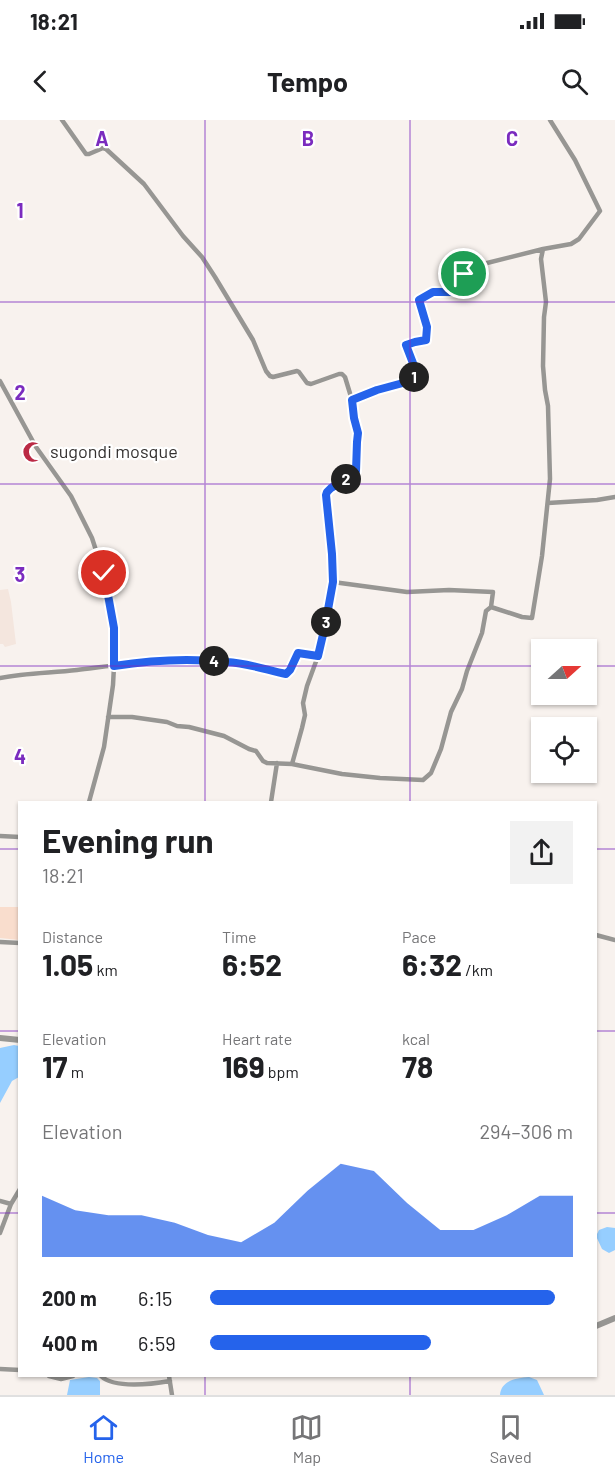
<!DOCTYPE html>
<html lang="en">
<head>
<meta charset="utf-8">
<style>
  :root { --surface:#fff; --page:#f2f2f2; --text:#202124; --muted:#757577; --line:#e0e0e0; --accent:#2563eb }
  body { margin:0; font-family:Barlow,sans-serif; background:var(--page); color:var(--text); height:100vh; display:flex; flex-direction:column; font-size:22px; white-space:nowrap }
  * { box-sizing:border-box; margin:0 }
  p { font-size:20px; color:var(--muted) }
  .icon { flex:none; width:33px; height:33px; fill:none; stroke:currentColor; stroke-width:2; stroke-linecap:round; stroke-linejoin:round }
  .map { position:relative; flex:1; overflow:hidden }
  .sheet { position:absolute; left:18px; top:681px; width:579px; height:576px; display:flex; flex-direction:column; background:var(--surface); border-radius:0px; box-shadow:0 2px 4px #0004 }
  .sheet>* { flex:none }
  .needle { width:39px; rotate:69deg }
  .controls { position:absolute; left:531px; top:519px; display:grid; gap:12px }
  .controls a { display:grid; place-items:center; width:66px; height:66px; border-radius:0px; background:var(--surface); box-shadow:0 2px 4px #0004; font-size:30px }
  .pin { position:absolute; display:grid; place-items:center; width:51px; height:51px; color:#fff; margin:-26px; border:3px solid #fff; border-radius:50%; box-shadow:0 2px 6px #0007 }
  .km { position:absolute; width:30px; height:30px; margin:-15px; border-radius:50%; background:#222; color:#fff; font-size:16px; line-height:30px; text-align:center }
  .round { display:grid; place-items:center; flex:none; width:63px; height:63px; border-radius:0px; background:var(--page) }
  .summary { display:flex; align-items:center; justify-content:space-between; height:102px; padding:0 24px }
  h1 { font-size:33px; font-weight:700; line-height:45px }
  .figures { display:grid; grid-template-columns:repeat(3,1fr); gap:9px; height:102px; padding:6px 24px }
  .figures div { display:grid; align-content:center }
  .figures b { font-size:30px; font-weight:700 }
  .figures small { font-size:16px; font-weight:400 }
  .figures p { font-size:16px }
  .chart { height:168px; padding:12px 24px }
  .chart p { display:flex; justify-content:space-between }
  .chart svg { width:100%; height:108px; margin-top:6px; fill:var(--accent); opacity:.7 }
  ul { padding:0 24px; list-style:none; font-size:20px }
  li { display:grid; grid-template-columns:96px 72px 1fr; align-items:center; height:45px }
  li i { height:15px; border-radius:8px; background:var(--accent) }
  .status { display:flex; justify-content:space-between; align-items:center; height:42px; padding:0 30px; background:var(--surface); direction:ltr }
  .status svg { height:16px; fill:currentColor }
  header { display:flex; justify-content:space-between; align-items:center; height:78px; padding:0 24px; background:var(--surface); font-size:27px; font-weight:700 }
  .tabs { display:flex; justify-content:space-around; align-items:center; height:84px; border-top:2px solid var(--line); background:var(--surface); font-size:16px; color:var(--muted) }
  .tabs a { display:grid; justify-items:center; gap:3px }
  .tabs .on { color:var(--accent) }
  .map>svg:first-child { display:block }
  .built { fill:#f4e6de }
  .green { fill:#f9ddcd }
  .water { fill:#96ceff }
  .lines { fill:none; stroke-linecap:round; stroke-linejoin:round }
  .minor { stroke:#979693; stroke-width:4.5 }
  .tertiary { stroke:#979693; stroke-width:6 }
  .route-casing { stroke:#fff; stroke-width:12 }
  .route { stroke:#2563eb; stroke-width:8 }
  .grid { fill:none; stroke:#7b2cbf; stroke-width:1.5; stroke-opacity:0.55 }
  .labels { text-anchor:middle; stroke-width:4.5; stroke-linejoin:round; paint-order:stroke }
  .poi-label { font-size:18px; fill:#343130; stroke:#fff; text-anchor:start }
  .grid-label { font-size:20px; text-anchor:middle; font-weight:bold; fill:#7b2cbf; stroke:#fff; stroke-width:4.5; stroke-linejoin:round; paint-order:stroke }
</style>
</head>
<body>
<div class="status"><b>18:21</b><svg viewBox="0 0 49 12"><path d="M0 12V9h3v3zM5 12V6h3v6zM10 12V3h3v9zM15 12V0h3v12zM26 1h20v11H26zM47 4h2v5h-2z"/></svg></div>
<header><svg class="icon" aria-label="back" viewBox="0 0 24 24"><path d="M15 5l-7 7 7 7"/></svg>Tempo<svg class="icon" aria-label="search" viewBox="0 0 24 24"><circle cx="10" cy="10" r="6"/><path d="M15 15l6 6"/></svg></header>
<div class="map">
<svg width="615" height="1275" viewBox="0 0 615 1275">
  <rect width="100%" height="100%" fill="#f8f2ee"/>
  <!-- built -->
  <path class="built" d="M8,469L11,482L16,524L5,527L3,524H0V470Z"/>
  <!-- green -->
  <path class="green" d="M0,787H19V820L0,818Z"/>
  <!-- water -->
  <path class="water" d="M14,925L19,926V957L12,961L0,983V928Z
    M607,1107L615,1108V1130L609,1133L602,1129L596,1116L599,1110Z
    M89,1257L97,1258L100,1261V1275H67L70,1260Z
    M529,1257L537,1260L544,1275H500C501,1260 517,1258 529,1257Z"/>
  <g class="lines">
    <!-- minor -->
    <path class="minor" d="M0,261L36,327L71,376L92,418L103,452L114,508V546L113,565L104,627L89,682
      M352,280L377,270L414,260L416,251L406,225L415,222L426,220L427,207L419,180L433,172H455L463,154L470,150L483,144L543,129L571,124L579,119L600,91L575,40L550,0
      M548,383L597,380L615,377
      M333,462L407,472L449,470L493,472L491,487L522,497L532,498L542,436L550,359L548,286L545,270L543,246L544,197L546,182L541,139L543,129
      M0,558C26,553 51,553 77,550C127,544 178,536 228,542C248,544 267,550 286,554L290,550L298,533L318,536L325,506L333,462L332,434L326,375L327,372L331,368L354,354L356,351L357,322L358,313L354,298L352,280L345,257L342,254H339L311,264L307,263L299,252L297,251L273,257L270,256L266,251L253,220L215,157L202,137L183,116L144,64L106,29L103,28L89,34H86L62,0
      M108,597H132L167,602L177,606L189,607L224,616L249,629L256,631L263,641L267,643L292,644L302,608L305,595L303,583L307,566L318,536
      M292,644L342,654L380,658L423,660L431,653L441,629L451,592L462,569L467,551L482,513L486,491L491,487
      M271,682L277,643
      M0,716L20,717
      M596,815L615,820
      M0,822L20,823
      M0,1081L11,1084
      M0,1113L11,1084L20,1069
      M0,1249L20,1250
      M49,1256L61,1259L73,1256
      M101,1256C114,1269 153,1264 170,1261
      M169,1256L172,1275"/>
    <!-- tertiary -->
    <path class="tertiary" d="M0,918L20,920
      M596,1206L615,1198"/>
  </g>
  <g class="lines">
    <!-- route casing -->
    <g class="route-casing">
      <path id="route" d="M104,453L114,508V546C151,540 189,538 227,542C247,543 267,550 286,554L290,550L298,533L318,536L325,506L333,462L332,434L326,375L327,372L331,368L354,354L356,351L357,322L358,313L354,298L352,280L377,270L414,260L416,251L406,225L415,222L426,220L427,207L419,180L433,172H455L464,154"/>
    </g>
    <!-- route -->
    <use href="#route" class="route"/>
  </g>
  <!-- grid -->
  <path class="grid" d="M205,0V682M410,0V682M0,182H615M0,364H615M0,546H542M586,546H615M0,729H20M596,729H615M0,911H20M596,911H615M0,1093H20M596,1093H615M205,1256V1275M410,1256V1275"/>
  <!-- icons -->
  <defs>
    <g id="mosque-bare" transform="scale(1.62)"><path d="M3.5-4.9A6 6 0 1 0 3.5 4.9A5 5 0 1 1 3.5-4.9Z" fill="#bb2a45" stroke="#fff" stroke-width="2.5" paint-order="stroke"/></g>
  </defs>
  <g fill-rule="evenodd">
    <use href="#mosque-bare" x="33" y="332"/>
  </g>
  <g class="labels">
    <!-- poi labels -->
    <g class="poi-label">
      <text x="50" y="338">sugondi mosque</text>
    </g>
  </g>
  <g class="grid-label">
    <text x="102" y="26">A</text>
    <text x="308" y="26">B</text>
    <text x="512" y="26">C</text>
    <text x="20" y="98">1</text>
    <text x="20" y="280">2</text>
    <text x="20" y="462">3</text>
    <text x="20" y="644">4</text>
  </g>
</svg>
<div class="controls">
<a><svg class="needle" viewBox="-14 -14 28 28"><path d="M0-13l5 13h-10z" fill="#e53935"/><path d="M0 13l5-13h-10z" fill="#757577"/></svg></a>
<a><svg class="icon" aria-label="locate" viewBox="0 0 24 24"><circle cx="12" cy="12" r="6"/><path d="M12 2v4M12 18v4M2 12h4M18 12h4"/></svg></a>
</div>
<div class="pin" style="left:464px;top:154px;background:#1e9e55"><svg class="icon" aria-label="arrive" viewBox="0 0 24 24"><path d="M6 21V4h12l-3 4 3 4H6"/></svg></div>
<div class="pin" style="left:104px;top:453px;background:#d93025"><svg class="icon" aria-label="check" viewBox="0 0 24 24"><path d="M5 12l5 5 9-10"/></svg></div>
<b class="km" style="left:414px;top:257px">1</b>
<b class="km" style="left:346px;top:359px">2</b>
<b class="km" style="left:326px;top:502px">3</b>
<b class="km" style="left:214px;top:541px">4</b>
<section class="sheet">
<div class="summary"><div><h1>Evening run</h1><p>18:21</p></div><a class="round"><svg class="icon" aria-label="share" viewBox="0 0 24 24"><path d="M12 15V3M7 8l5-5 5 5M5 13v7h14v-7"/></svg></a></div>
<div class="figures">
<div><p>Distance</p><b>1.05<small> km</small></b></div>
<div><p>Time</p><b>6:52</b></div>
<div><p>Pace</p><b>6:32<small> /km</small></b></div>
</div>
<div class="figures">
<div><p>Elevation</p><b>17<small> m</small></b></div>
<div><p>Heart rate</p><b>169<small> bpm</small></b></div>
<div><p>kcal</p><b>78</b></div>
</div>
<div class="chart"><p><span>Elevation</span>294–306 m</p>
<svg viewBox="0 0 160 44" preserveAspectRatio="none"><path d="M0 44V19L10 25L20 27L30 27L40 30L50 35L60 38L70 30L80 17L90 6L100 9L110 22L120 33L130 33L140 27L150 19L160 19V44z"/></svg>
</div>
<ul>
<li><b>200 m</b>6:15<i style="width:95%"></i></li>
<li><b>400 m</b>6:59<i style="width:61%"></i></li>
</ul>
</section>
</div>
<nav class="tabs">
<a class="on"><svg class="icon" aria-label="home" viewBox="0 0 24 24"><path d="M3 11l9-7 9 7M6 9v11h12V9"/></svg>Home</a>
<a><svg class="icon" aria-label="map" viewBox="0 0 24 24"><path d="M3 6l6-2 6 2 6-2v14l-6 2-6-2-6 2zM9 4v14M15 6v14"/></svg>Map</a>
<a><svg class="icon" aria-label="saved" viewBox="0 0 24 24"><path d="M7 4h10v16l-5-4-5 4z"/></svg>Saved</a>
</nav>
</body>
</html>
